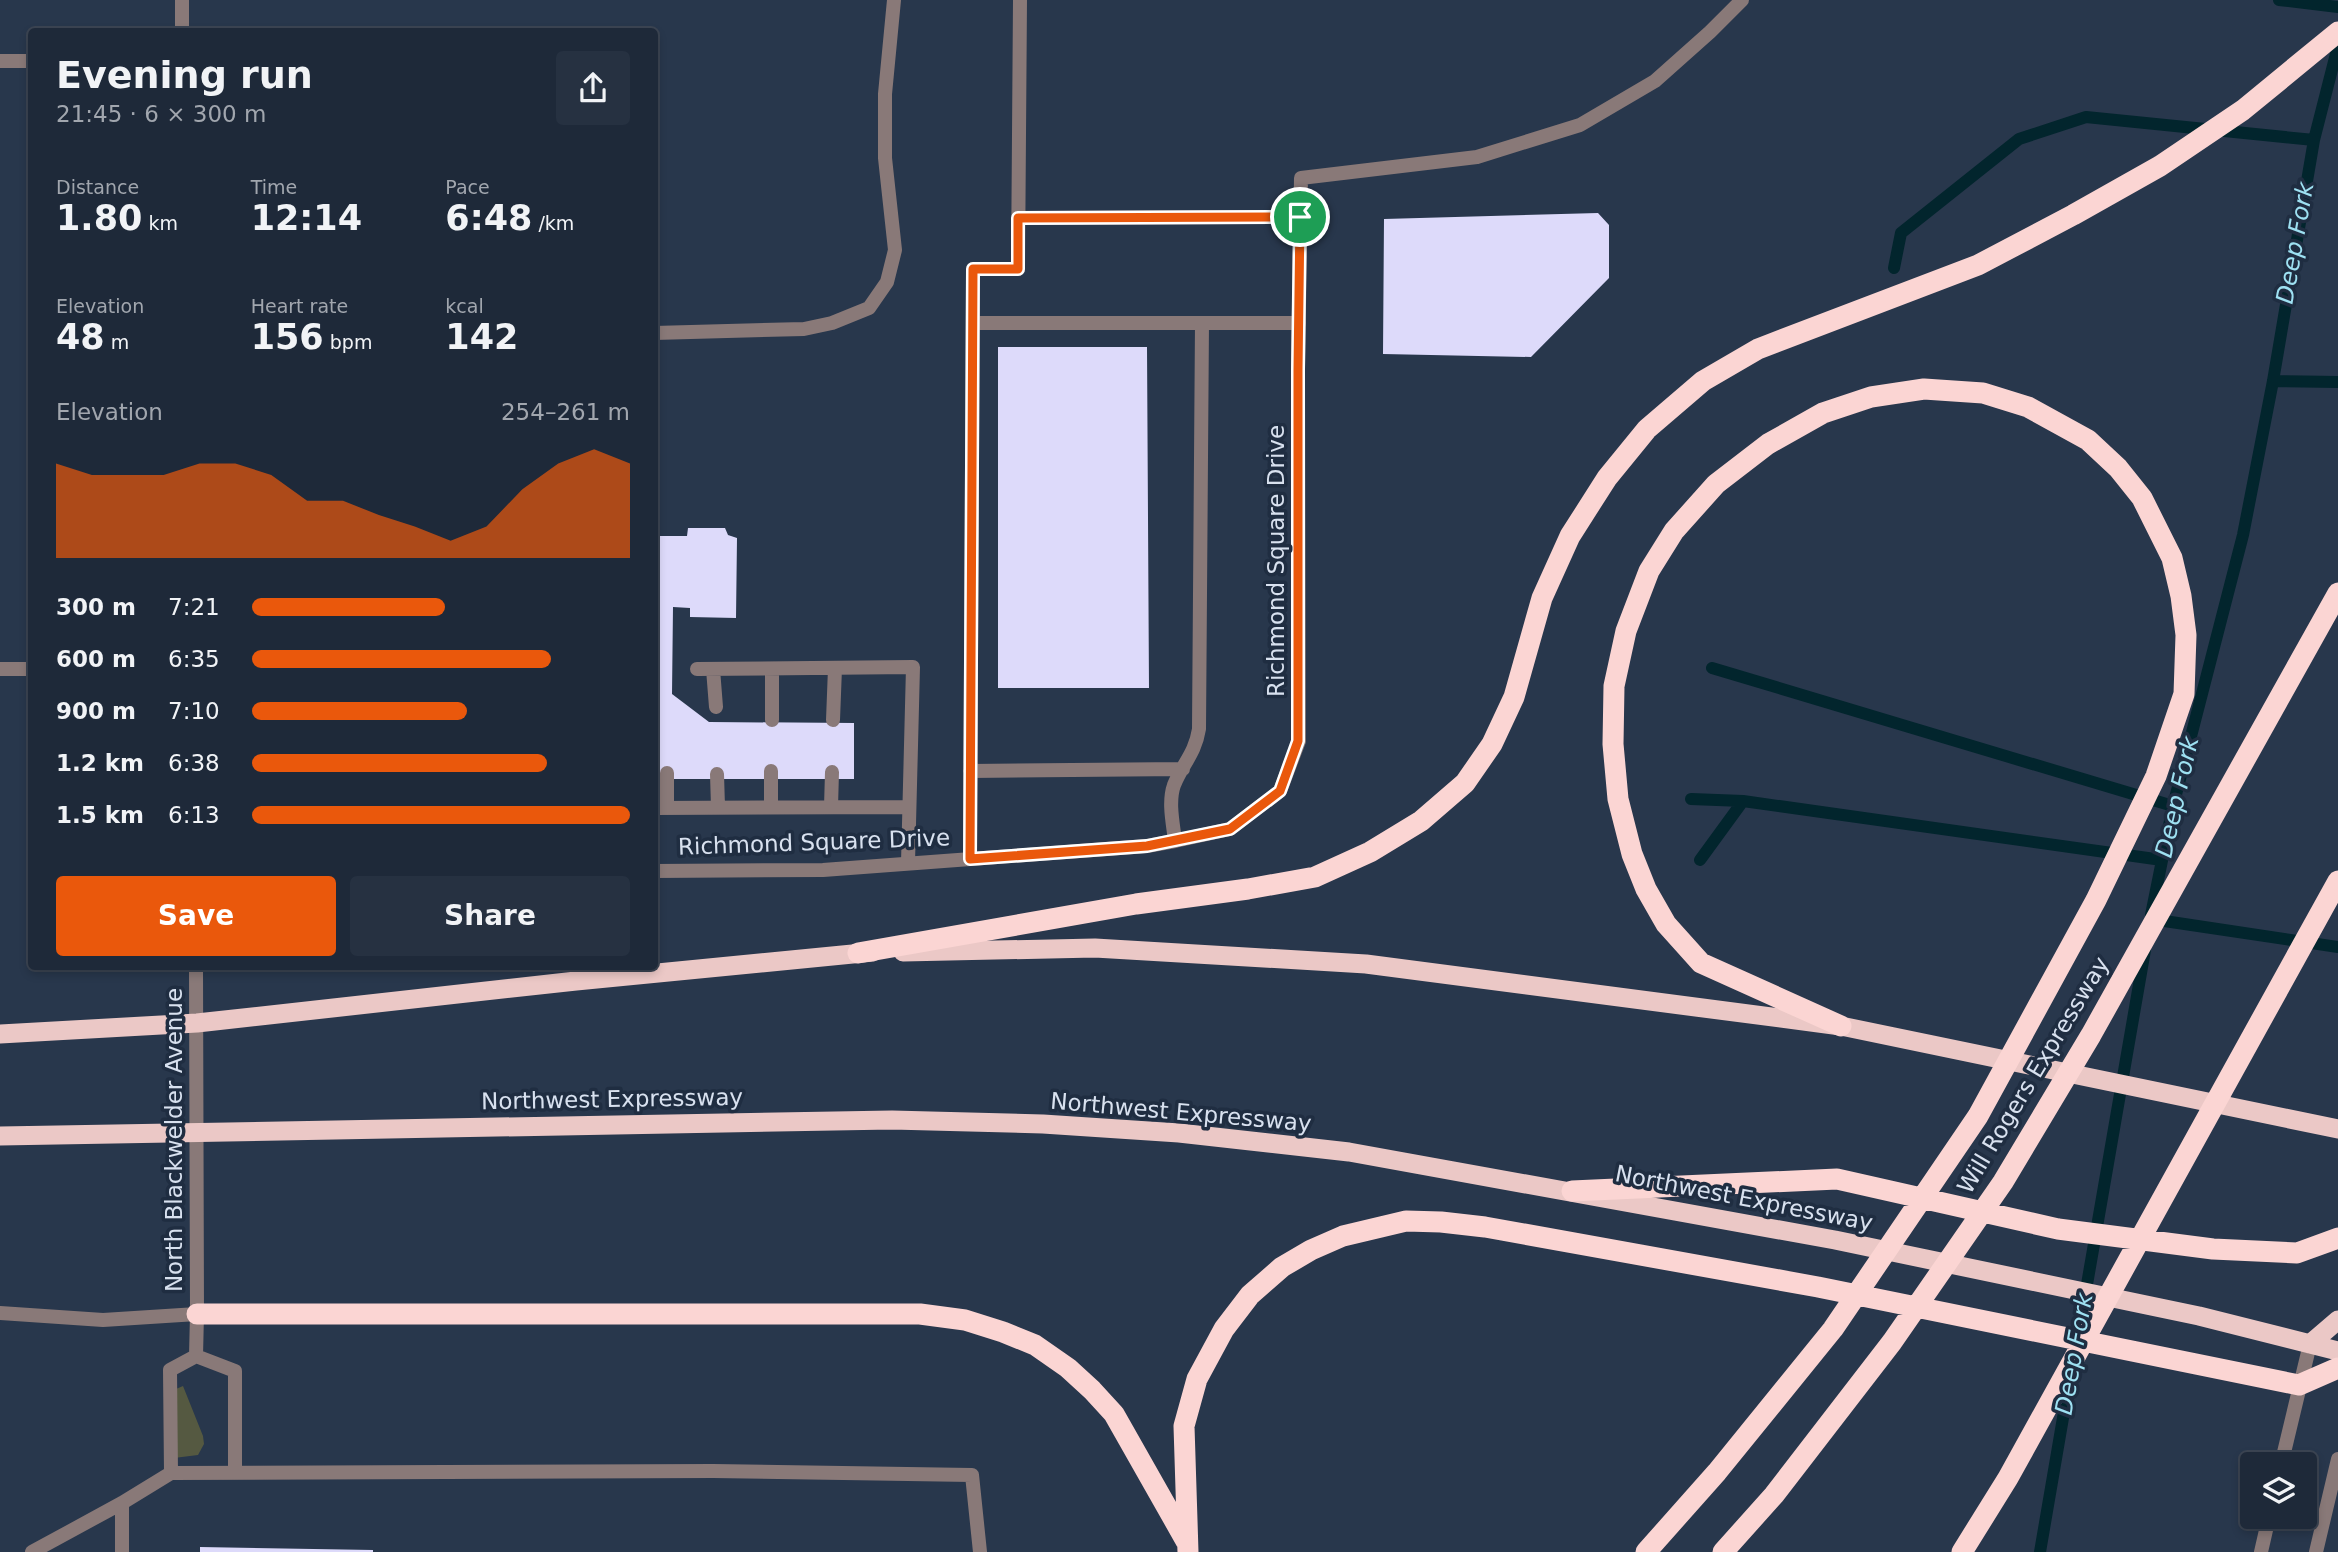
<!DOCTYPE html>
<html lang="en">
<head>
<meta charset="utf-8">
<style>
  :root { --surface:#1e2939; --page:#263141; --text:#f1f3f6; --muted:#a1a6ae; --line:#3c4553; --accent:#ea580c }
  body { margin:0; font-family:"DejaVu Sans",sans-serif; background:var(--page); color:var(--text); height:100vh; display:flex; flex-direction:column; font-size:26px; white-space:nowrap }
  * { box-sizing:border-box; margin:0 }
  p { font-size:23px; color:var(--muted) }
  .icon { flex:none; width:38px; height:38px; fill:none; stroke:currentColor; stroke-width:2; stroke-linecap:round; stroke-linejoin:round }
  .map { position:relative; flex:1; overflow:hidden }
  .sheet { position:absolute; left:28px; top:28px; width:630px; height:942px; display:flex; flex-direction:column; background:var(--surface); border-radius:7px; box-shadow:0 4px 10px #0003,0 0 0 2px var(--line) }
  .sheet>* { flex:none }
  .tools { position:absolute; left:2240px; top:1452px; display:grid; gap:14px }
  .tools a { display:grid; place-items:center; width:77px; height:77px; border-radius:7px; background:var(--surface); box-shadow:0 4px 10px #0003,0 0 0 2px var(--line); font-size:35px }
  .pin { position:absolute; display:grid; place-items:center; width:60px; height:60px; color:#fff; margin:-30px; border:4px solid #fff; border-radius:50%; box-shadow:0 2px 7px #0007 }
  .round { display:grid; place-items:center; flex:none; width:74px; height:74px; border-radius:7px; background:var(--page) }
  .overview { display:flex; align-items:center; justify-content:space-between; height:119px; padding:0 28px }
  h1 { font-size:38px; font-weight:700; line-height:52px }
  .figures { display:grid; grid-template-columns:repeat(3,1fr); gap:10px; height:119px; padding:7px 28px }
  .figures div { display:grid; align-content:center }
  .figures b { font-size:35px; font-weight:700 }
  .figures small { font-size:19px; font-weight:400 }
  .figures p { font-size:19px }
  .chart { height:196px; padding:14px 28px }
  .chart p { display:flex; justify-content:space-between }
  .chart svg { width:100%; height:126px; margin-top:7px; fill:var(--accent); opacity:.7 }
  .cta { display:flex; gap:14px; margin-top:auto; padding:14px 28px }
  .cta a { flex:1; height:80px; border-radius:7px; background:var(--accent); color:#fff; font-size:28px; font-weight:700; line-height:80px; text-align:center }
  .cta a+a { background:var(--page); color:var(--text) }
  ul { padding:0 28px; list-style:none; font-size:23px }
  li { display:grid; grid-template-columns:112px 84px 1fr; align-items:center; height:52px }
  li i { height:18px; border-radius:9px; background:var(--accent) }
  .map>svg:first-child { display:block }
  .green { fill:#555941 }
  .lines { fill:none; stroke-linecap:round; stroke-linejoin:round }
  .stream { stroke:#02252d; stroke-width:12 }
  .building { fill:#dddafa }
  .service { stroke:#897978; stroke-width:14 }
  .minor { stroke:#897978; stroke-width:14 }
  .tertiary { stroke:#897978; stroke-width:14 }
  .trunk { stroke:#ebc8c6; stroke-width:19 }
  .motorway { stroke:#fbd5d3; stroke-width:21 }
  .route-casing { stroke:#fff; stroke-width:14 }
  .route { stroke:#ea580c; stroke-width:9 }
  .labels { text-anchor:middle; stroke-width:7; stroke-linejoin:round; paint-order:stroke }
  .street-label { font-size:23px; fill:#d8e1ef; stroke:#1f2d41 }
  .water-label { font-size:24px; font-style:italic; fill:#9ee1f2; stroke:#1f2d41 }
</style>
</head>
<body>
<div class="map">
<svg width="2338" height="1552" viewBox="0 0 2338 1552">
  <rect width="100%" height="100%" fill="#28374c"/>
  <!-- green -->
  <path class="green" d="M183,1386L203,1436L204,1444L198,1455L166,1459L176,1389Z"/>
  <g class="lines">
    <!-- stream -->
    <path class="stream" d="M2279,0L2338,7
      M1894,268L1901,233L2019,139L2086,117L2314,140
      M2273,381L2338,382
      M1712,668L2173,806
      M1691,799L1743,801L2162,860
      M1700,860L1743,801
      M2151,915L2173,806L2243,535L2273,381L2314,140L2338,46
      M2151,919L2338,947
      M2077,1342L2145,950
      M2040,1552L2070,1377"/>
  </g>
  <!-- building -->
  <path class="building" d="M1598,213L1609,225V278L1531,357L1383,354L1384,219Z
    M998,347H1147L1149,688H998Z
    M688,528H725L728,535L737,538L736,618L690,617V608L673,607L672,694L709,722L854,723V779H654V536H687Z
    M200,1547L373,1550V1552H200Z"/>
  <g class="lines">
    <!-- service -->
    <path class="service" d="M1018,218L1300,217
      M973,323H1299
      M654,333L804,329L832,323L869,308L887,282L895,250L885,158V94L894,0
      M697,669L913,667L908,863
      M713,669L716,707
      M772,669V720
      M833,720L835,668
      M771,771V807
      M970,771L1183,769
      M667,773V808
      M717,774L718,807
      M831,807L832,772
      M654,808L909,807
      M1175,841C1173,823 1168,802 1174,785C1183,763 1195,754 1199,729L1202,323
      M970,859L973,269H1018L1020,0
      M196,1356L197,1314
      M171,1473L170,1370L196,1356L235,1371V1473
      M122,1503V1552
      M32,1552L122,1503L171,1473L713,1471L972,1475L980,1552"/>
    <!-- minor -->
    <path class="minor" d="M0,61H32
      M0,669H32
      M654,871L823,870L1147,846L1175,841L1230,829L1280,791L1299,741L1298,370L1301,178L1477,157L1580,125L1655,81L1710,32L1742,0"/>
    <!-- tertiary -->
    <path class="tertiary" d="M182,32V0
      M0,1313L103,1320L197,1314L196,966
      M2281,1465L2310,1344
      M2261,1552L2269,1517
      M2316,1552L2338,1459"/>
    <!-- trunk -->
    <path class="trunk" d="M903,952L1095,948L1366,964L1841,1026L2338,1129
      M0,1034L197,1023L576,981L873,952
      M0,1136L892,1120L1043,1124L1179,1133L1349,1152L1835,1240L2199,1316L2338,1351
      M2310,1344L2338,1320"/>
    <!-- motorway -->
    <path class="motorway" d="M858,953L1136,904L1248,889L1315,877L1370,852L1421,821L1465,783L1492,744L1514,697L1542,598L1570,536L1607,478L1647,429L1703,381L1758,349L1978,265L2073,215L2160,166L2243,110L2338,32
      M1572,1191L1837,1179L2058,1229L2213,1249L2297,1253L2338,1238
      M197,1314H920L965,1320L1003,1332L1035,1345L1068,1368L1092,1390L1114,1414L1186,1541
      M1188,1552L1184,1426L1197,1379L1224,1329L1250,1295L1282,1267L1311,1250L1343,1236L1406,1221L1441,1222L1485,1227L1818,1287L2299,1385L2338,1368
      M1646,1552L1717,1472L1833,1329L1978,1116L2096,900L2156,776L2184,694L2186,635L2181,596L2172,558L2142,498L2118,468L2088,440L2028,407L1983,393L1924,389L1871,397L1823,413L1768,444L1716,484L1674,531L1649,571L1626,631L1614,686L1613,744L1618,799L1632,854L1646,889L1666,924L1701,963L1841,1026
      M1723,1552L1774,1495L1892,1342L2003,1182L2091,1035L2338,593
      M1962,1552L2008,1478L2338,881"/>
  </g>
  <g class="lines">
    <!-- route casing -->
    <g class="route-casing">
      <path id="route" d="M1300,217L1298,370V741L1280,791L1230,829L1147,846L970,859L973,269H1018V218Z"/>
    </g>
    <!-- route -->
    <use href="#route" class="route"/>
  </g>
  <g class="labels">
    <!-- street labels -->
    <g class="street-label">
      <text transform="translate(1276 561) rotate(-90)" y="8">Richmond Square Drive</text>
      <text transform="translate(814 842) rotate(-2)" y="8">Richmond Square Drive</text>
      <text transform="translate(2033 1075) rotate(-59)" y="8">Will Rogers Expressway</text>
      <text transform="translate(612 1099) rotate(-1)" y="8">Northwest Expressway</text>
      <text transform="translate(1181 1112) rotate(5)" y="8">Northwest Expressway</text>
      <text transform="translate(174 1140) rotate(-90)" y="8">North Blackwelder Avenue</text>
      <text transform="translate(1744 1198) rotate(11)" y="8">Northwest Expressway</text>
    </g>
    <!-- water labels -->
    <g class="water-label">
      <text transform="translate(2295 243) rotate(-80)" y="8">Deep Fork</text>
      <text transform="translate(2177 797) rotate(-77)" y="8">Deep Fork</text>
      <text transform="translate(2074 1354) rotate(-80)" y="8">Deep Fork</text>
    </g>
  </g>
</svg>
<div class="tools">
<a><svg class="icon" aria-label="layers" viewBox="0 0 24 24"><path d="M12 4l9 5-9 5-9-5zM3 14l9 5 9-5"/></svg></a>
</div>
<div class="pin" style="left:1300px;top:217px;background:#1e9e55"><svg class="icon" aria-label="arrive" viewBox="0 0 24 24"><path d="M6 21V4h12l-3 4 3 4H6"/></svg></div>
<section class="sheet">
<div class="overview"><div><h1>Evening run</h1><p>21:45 · 6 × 300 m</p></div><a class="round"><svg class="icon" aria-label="share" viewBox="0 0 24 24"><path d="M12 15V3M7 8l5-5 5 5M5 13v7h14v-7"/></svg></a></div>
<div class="figures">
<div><p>Distance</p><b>1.80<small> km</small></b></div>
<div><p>Time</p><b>12:14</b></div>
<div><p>Pace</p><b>6:48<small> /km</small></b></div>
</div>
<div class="figures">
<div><p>Elevation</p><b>48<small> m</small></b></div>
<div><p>Heart rate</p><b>156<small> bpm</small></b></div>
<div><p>kcal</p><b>142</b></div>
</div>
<div class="chart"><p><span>Elevation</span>254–261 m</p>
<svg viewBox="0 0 160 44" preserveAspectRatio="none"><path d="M0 44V11L10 15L20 15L30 15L40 11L50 11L60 15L70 24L80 24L90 29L100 33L110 38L120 33L130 20L140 11L150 6L160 11V44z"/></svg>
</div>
<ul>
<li><b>300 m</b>7:21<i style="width:51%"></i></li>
<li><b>600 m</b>6:35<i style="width:79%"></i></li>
<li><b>900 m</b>7:10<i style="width:57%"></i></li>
<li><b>1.2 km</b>6:38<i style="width:78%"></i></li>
<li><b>1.5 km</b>6:13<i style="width:100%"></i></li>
</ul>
<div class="cta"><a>Save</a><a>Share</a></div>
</section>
</div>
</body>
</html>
